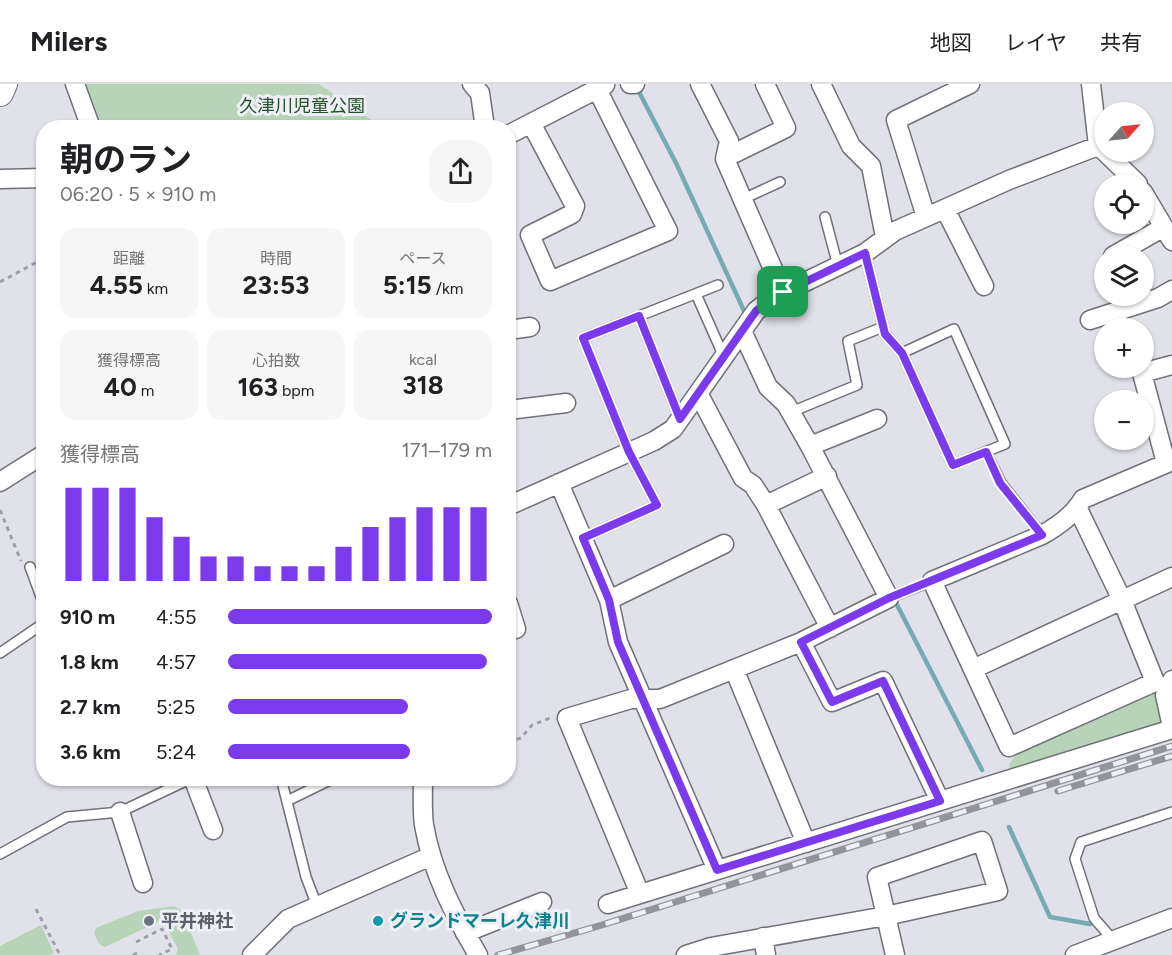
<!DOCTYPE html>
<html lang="ja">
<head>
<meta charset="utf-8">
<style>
  :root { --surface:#fff; --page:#f6f6f6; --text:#202124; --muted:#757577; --line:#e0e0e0; --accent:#7c3aed }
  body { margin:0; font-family:Figtree,"Noto Sans JP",sans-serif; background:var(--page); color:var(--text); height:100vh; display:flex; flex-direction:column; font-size:22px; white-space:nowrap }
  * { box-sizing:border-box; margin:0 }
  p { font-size:20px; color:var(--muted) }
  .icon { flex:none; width:33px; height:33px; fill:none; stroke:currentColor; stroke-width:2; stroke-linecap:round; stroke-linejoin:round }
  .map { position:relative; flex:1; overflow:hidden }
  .panel { position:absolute; left:36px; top:36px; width:480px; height:666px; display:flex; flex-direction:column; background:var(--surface); border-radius:24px; box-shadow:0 2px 4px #0004 }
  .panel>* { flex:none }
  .needle { width:39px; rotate:63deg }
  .fabs { position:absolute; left:1094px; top:18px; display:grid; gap:12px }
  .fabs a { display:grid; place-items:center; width:60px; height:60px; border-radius:50%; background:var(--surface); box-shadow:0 2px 4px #0004; font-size:30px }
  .pin { position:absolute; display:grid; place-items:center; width:51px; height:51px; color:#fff; margin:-26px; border-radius:12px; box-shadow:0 3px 9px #0006 }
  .round { display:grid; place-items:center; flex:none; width:63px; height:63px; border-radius:24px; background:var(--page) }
  .head { display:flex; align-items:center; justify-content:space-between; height:102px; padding:0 24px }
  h1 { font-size:33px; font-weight:700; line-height:45px }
  .figures { display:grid; grid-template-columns:repeat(3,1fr); gap:9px; height:102px; padding:6px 24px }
  .figures div { display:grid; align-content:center; border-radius:15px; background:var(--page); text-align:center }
  .figures b { font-size:26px; font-weight:700 }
  .figures small { font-size:16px; font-weight:400 }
  .figures p { font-size:16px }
  .chart { height:168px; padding:12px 24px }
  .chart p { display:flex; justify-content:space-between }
  .chart svg { width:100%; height:108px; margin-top:6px; stroke:var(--accent); stroke-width:6 }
  ul { padding:0 24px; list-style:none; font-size:20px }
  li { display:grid; grid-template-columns:96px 72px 1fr; align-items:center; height:45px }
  li i { height:15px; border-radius:8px; background:var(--accent) }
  header { display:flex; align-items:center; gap:36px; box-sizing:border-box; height:84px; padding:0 30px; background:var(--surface); border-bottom:2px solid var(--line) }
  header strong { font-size:28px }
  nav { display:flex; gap:33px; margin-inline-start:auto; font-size:21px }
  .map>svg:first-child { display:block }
  .green { fill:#b8d4b8 }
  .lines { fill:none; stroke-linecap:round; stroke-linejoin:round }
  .stream { stroke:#75acb3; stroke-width:4.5 }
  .lane-casing { stroke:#707078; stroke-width:12 }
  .street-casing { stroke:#707078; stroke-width:21 }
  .secondary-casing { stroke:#707078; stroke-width:28 }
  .path { stroke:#9f9fa6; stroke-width:3; stroke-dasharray:4.5 4.5; stroke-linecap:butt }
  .lane { stroke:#fff; stroke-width:9 }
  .street { stroke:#fff; stroke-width:18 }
  .secondary { stroke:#fff; stroke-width:26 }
  .rail-casing { stroke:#93939a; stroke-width:7 }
  .rail { stroke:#efeff8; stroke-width:4.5; stroke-dasharray:14; stroke-linecap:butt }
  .route-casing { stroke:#fff; stroke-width:12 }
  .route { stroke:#7c3aed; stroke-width:8 }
  .worship-dot { fill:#6b7280; stroke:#efeff8; stroke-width:2 }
  .culture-dot { fill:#0f9aa8; stroke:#efeff8; stroke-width:2 }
  .labels { text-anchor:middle; stroke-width:6; stroke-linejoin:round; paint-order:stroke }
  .park-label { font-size:18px; fill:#225328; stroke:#efeff8 }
  .worship-label { font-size:18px; font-weight:bold; fill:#5b616d; stroke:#efeff8; text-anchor:start }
  .culture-label { font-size:18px; font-weight:bold; fill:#0d838f; stroke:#efeff8; text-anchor:start }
</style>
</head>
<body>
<header>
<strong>Milers</strong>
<nav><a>地図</a><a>レイヤ</a><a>共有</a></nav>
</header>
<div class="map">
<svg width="1172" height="871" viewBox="0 0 1172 871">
  <rect width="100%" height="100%" fill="#e1e1ea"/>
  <!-- green -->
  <path class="green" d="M83,0H319L376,39L369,44L101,43Z
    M1160,605L1166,639L1010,688L1009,680L1018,668Z
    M174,822L182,827L200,871H176L178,865L165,840L160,837L105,863L99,860L94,849L96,844L138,827Z
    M41,841L54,869L50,871H0V862Z"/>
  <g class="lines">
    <!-- stream -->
    <path class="stream" d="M638,6L676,79L745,229
      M894,515L982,686
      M1009,743L1050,833L1090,840"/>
    <!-- lane casing -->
    <g class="lane-casing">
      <path id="lane" d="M743,115L780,98
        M825,133L838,182
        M865,169L885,250L902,269L954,245L1005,360L953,381L902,269
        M696,210L724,273
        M639,232L680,335
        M791,328L857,301L848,257L883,243
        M986,368L1001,399L1042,451
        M583,454L657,421L629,368L583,254L718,201
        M30,483L44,521
        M889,514L932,497
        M0,569L44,539
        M281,694L306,793L317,822
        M287,717L334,694
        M0,770L67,733L120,728L192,694
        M1113,856L1094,834L1075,775L1081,758L1172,728"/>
    </g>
    <!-- street casing -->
    <g class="street-casing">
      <path id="street" d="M75,0L91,44
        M472,0L480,9L485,44
        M630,0H635
        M700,0L729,57L725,75L783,208
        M821,0L851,62L871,82L885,153
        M1091,0L1098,62L1104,67
        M531,39L575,122L572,130L530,151L550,197L668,147L597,5
        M508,51L605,1
        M727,66L735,69L786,44L765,0
        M1105,68L1138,100
        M0,95L44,94
        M1143,108L1172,157
        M945,125L984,202
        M926,133L896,36L970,0
        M1113,172L1164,143
        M1090,236L1158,214L1172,206
        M508,246L530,243
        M698,309L743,394L753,401L766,421L830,544
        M508,326L566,319
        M810,362L877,335
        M1166,379L1142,289L1172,281
        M0,398L44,370
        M559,399L609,516L618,558L717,786
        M766,421L827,392
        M508,422L654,357L673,345L756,227L772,214L865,169L895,147L1009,96L1098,62
        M1078,425L1122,516L1155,598L1009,663L932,497L1042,451C1058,442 1074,431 1083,415L1172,377
        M609,516L724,460
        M508,519L516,545
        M801,558L832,618L883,597L940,717
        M734,585L806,759
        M973,585L1172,493
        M1172,596L1165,611L1172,643
        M193,694L213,746
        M423,694C423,710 422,726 424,741C432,788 454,830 478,871
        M120,728L143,799
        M640,810L567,634L631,615H660L801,558L889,514L810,362L786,320L768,303L742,247
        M608,820L1172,645
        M465,849L542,818
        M763,853L766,871
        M252,871L288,835L431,772
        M686,871L711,863L886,832L998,807L982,757L877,793L895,871
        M1075,871L1172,834"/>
    </g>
    <!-- secondary casing -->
    <g class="secondary-casing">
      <path id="secondary" d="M0,9L4,0"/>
    </g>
    <!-- path -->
    <path class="path" d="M0,198L37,178L44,187
      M0,426L21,477
      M508,658L521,654L532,641L550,634
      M36,825L60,871
      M136,858L162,845L172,865L159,871
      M133,871L141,867"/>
    <!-- lane -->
    <use href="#lane" class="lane"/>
    <!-- street -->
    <use href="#street" class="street"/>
    <!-- secondary -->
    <use href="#secondary" class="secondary"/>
    <!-- rail casing -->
    <g class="rail-casing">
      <path id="rail" d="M1058,707L1172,672
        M498,871L602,841L1172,662"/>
    </g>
    <!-- rail -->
    <use href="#rail" class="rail"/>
  </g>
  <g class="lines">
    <!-- route casing -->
    <g class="route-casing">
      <path id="route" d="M865,169L885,250L902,269L953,381L986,368L1000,399L1042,451L889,514L801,558L832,618L883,597L940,717L717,786L618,558L609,516L583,454L657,421L629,368L583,254L639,232L680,335L756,227L772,214Z"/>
    </g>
    <!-- route -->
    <use href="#route" class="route"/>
  </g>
  <!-- markers -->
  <circle class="worship-dot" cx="149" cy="837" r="6"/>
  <circle class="culture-dot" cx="378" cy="837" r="6"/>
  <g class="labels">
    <!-- park labels -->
    <g class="park-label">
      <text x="302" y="28">久津川児童公園</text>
    </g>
    <!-- worship labels -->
    <g class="worship-label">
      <text x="161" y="843">平井神社</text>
    </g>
    <!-- culture labels -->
    <g class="culture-label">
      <text x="390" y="843">グランドマーレ久津川</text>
    </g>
  </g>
</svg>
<div class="fabs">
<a><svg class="needle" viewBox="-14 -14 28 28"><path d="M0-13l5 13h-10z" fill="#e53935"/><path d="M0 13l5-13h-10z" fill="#757577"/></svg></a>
<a><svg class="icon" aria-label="locate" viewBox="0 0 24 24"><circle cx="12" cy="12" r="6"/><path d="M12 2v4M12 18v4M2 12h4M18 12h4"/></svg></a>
<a><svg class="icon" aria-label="layers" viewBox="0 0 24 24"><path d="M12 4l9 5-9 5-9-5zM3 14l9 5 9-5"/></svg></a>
<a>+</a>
<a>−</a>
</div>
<div class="pin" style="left:783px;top:208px;background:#1e9e55"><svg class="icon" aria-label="arrive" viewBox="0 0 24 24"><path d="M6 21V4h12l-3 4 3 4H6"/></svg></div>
<section class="panel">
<div class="head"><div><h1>朝のラン</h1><p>06:20 · 5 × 910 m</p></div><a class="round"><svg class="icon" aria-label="share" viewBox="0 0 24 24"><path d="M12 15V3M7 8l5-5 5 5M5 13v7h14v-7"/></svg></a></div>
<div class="figures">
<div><p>距離</p><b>4.55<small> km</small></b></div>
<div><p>時間</p><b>23:53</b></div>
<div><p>ペース</p><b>5:15<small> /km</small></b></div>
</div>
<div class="figures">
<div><p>獲得標高</p><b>40<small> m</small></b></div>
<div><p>心拍数</p><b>163<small> bpm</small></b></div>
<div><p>kcal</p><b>318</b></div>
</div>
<div class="chart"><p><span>獲得標高</span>171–179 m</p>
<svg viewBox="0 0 160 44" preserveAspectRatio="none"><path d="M5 44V6M15 44V6M25 44V6M35 44V18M45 44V26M55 44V34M65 44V34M75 44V38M85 44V38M95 44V38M105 44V30M115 44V22M125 44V18M135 44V14M145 44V14M155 44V14"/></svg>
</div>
<ul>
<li><b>910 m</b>4:55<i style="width:100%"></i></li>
<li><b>1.8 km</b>4:57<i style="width:98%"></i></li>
<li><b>2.7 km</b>5:25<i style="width:68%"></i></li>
<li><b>3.6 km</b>5:24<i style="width:69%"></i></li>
</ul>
</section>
</div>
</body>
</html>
